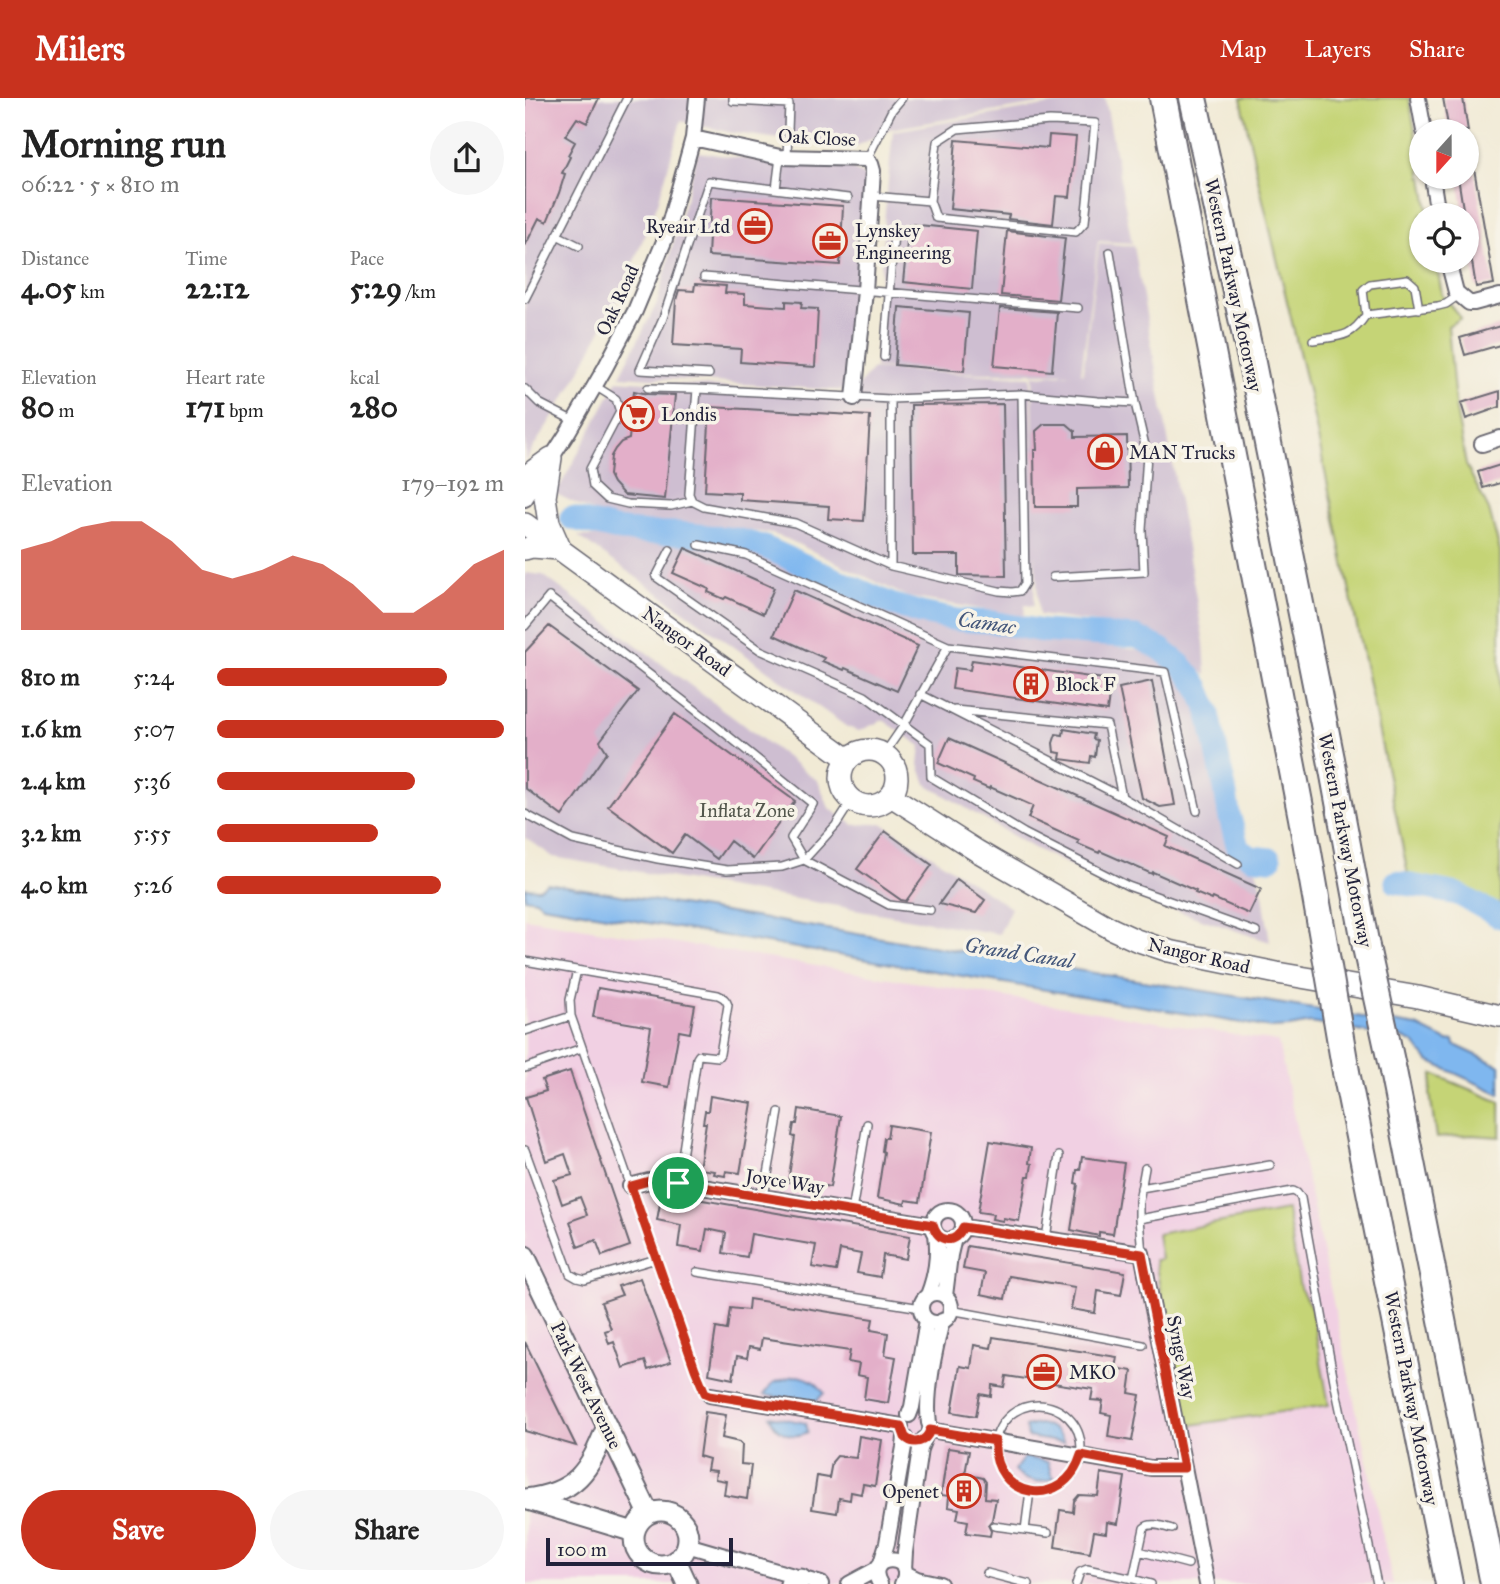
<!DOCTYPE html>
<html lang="en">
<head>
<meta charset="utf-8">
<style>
  :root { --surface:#fff; --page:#f6f6f6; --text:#222; --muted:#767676; --accent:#c8321e }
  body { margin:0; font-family:"IM FELL Great Primer",serif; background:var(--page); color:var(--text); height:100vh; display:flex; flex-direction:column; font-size:26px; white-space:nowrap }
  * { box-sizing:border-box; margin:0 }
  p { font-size:23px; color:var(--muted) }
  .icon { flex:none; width:38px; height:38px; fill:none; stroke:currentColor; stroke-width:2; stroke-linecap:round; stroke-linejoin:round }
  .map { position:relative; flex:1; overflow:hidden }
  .side { display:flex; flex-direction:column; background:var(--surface); width:525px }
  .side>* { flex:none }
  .needle { width:46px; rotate:201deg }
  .fabs { position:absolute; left:884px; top:21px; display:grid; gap:14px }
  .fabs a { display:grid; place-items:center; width:70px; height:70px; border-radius:50%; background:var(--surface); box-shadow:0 2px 5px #0004; font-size:35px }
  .scale { position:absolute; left:21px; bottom:18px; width:187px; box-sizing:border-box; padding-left:7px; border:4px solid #22223b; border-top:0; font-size:19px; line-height:24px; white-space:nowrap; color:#22223b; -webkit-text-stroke:5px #f7f3e8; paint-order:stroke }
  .pin { position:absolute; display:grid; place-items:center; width:60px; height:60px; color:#fff; margin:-30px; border:4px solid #fff; border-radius:50%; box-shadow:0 2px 7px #0007 }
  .round { display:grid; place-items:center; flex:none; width:74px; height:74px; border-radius:37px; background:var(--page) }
  .summary { display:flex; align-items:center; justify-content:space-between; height:119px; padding:0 21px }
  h1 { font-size:38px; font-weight:700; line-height:52px }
  .metrics { display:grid; grid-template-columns:repeat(3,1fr); gap:10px; height:119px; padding:7px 21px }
  .metrics div { display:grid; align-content:center }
  .metrics b { font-size:30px; font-weight:700 }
  .metrics small { font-size:19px; font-weight:400 }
  .metrics p { font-size:19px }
  .chart { height:196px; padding:14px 21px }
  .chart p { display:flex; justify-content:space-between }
  .chart svg { width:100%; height:126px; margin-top:7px; fill:var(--accent); opacity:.7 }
  .primary-button { display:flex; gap:14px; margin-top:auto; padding:14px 21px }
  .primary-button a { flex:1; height:80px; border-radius:42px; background:var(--accent); color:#fff; font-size:28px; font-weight:700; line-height:80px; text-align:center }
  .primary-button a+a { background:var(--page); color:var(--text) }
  ul { padding:0 21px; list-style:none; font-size:23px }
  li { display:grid; grid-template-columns:112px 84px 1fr; align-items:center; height:52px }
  li i { height:18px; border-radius:9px; background:var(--accent) }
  header { display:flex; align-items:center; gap:42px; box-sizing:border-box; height:98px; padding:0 35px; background:var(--accent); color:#fff }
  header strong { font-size:33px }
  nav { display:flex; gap:38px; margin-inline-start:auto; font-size:24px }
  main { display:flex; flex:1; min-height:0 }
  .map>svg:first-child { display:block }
  .built { fill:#f1d0e3 }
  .industrial { fill:#cebed1 }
  .green { fill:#c5d476; stroke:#747b58; stroke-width:2 }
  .water { fill:#7fb7ef; stroke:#506c95; stroke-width:2 }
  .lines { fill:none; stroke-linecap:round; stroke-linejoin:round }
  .river { stroke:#7fb7ef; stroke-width:23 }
  .building { fill:#e3afc9 }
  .service-casing { stroke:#6a6871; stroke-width:10 }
  .minor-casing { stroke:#6a6871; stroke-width:18 }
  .tertiary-casing { stroke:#6a6871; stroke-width:23 }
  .secondary-casing { stroke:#6a6871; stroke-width:24 }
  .motorway-casing { stroke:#6a6871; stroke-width:30 }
  .service { stroke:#fff; stroke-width:7 }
  .minor { stroke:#fff; stroke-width:14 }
  .tertiary { stroke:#fff; stroke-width:19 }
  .secondary { stroke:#fff; stroke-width:21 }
  .motorway { stroke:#fff; stroke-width:26 }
  .motorway-bridge-casing { stroke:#6a6871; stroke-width:30; stroke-linecap:butt }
  .motorway-bridge { stroke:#fff; stroke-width:26 }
  .route-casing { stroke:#fff; stroke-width:14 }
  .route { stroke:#c8321e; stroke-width:9 }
  .labels { text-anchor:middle; stroke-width:7; stroke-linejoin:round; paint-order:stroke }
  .street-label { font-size:19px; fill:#22223b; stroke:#f7f3e8 }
  .poi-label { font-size:19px; fill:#22223b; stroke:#f7f3e8; text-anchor:start }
  .park-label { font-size:19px; fill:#53574d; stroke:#f7f3e8 }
  .water-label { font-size:21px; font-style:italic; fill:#43567a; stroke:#f7f3e8 }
</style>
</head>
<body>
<header>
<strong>Milers</strong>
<nav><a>Map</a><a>Layers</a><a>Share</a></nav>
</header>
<main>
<section class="side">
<div class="summary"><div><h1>Morning run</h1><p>06:22 · 5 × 810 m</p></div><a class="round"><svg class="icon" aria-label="share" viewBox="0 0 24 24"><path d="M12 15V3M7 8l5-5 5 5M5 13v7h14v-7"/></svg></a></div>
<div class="metrics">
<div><p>Distance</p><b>4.05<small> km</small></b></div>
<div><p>Time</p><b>22:12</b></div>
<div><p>Pace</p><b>5:29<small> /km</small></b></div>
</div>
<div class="metrics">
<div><p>Elevation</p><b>80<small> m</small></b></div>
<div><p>Heart rate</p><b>171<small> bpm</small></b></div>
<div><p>kcal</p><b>280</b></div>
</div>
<div class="chart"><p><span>Elevation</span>179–192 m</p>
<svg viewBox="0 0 160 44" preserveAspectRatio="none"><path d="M0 44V16L10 13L20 8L30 6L40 6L50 13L60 23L70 26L80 23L90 18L100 21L110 28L120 38L130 38L140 31L150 21L160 16V44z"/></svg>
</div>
<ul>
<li><b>810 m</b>5:24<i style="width:80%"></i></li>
<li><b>1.6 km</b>5:07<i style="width:100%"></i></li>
<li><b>2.4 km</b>5:36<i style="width:69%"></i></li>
<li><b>3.2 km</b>5:55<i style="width:56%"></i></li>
<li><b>4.0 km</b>5:26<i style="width:78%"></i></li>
</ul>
<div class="primary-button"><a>Save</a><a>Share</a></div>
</section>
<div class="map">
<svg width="975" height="1486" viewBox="0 0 975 1486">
  <rect width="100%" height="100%" fill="#f7f3e8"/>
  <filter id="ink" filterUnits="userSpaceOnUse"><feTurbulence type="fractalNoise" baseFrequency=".0143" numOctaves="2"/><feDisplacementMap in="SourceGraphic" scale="14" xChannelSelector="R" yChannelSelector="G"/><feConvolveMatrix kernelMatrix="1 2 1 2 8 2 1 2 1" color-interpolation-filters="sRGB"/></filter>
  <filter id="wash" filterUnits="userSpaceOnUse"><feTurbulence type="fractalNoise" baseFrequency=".00686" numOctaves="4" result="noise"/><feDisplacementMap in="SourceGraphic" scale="28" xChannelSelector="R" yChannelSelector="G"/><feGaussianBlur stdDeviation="1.57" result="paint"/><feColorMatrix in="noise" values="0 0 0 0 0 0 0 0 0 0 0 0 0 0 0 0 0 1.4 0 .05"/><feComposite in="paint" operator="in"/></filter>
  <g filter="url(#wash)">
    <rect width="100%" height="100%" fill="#f1ead5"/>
    <!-- built -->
    <path class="built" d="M0,820L753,944L868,1486H0Z"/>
    <!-- industrial -->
    <path class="industrial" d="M0,0H549L365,31L326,51L203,34L156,23L133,105L98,190L48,286L0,363Z
      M568,0H580L607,145L573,143L556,276L558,275L574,145L609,148L679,545L681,577L633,540L613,530L514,517L510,455L509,508L500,507L499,518L383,499L262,441L244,435L165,425L107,424L90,422L67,413L31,396L93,282L325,297L348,271L506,279L509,409L508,278L553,275H454L350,270L359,124L368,33Z
      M173,54L249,65L323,68L341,79L324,293L95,278L132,205Z
      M53,438L136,440L209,446L387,519L624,554L647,572L670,597L706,749L714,760L730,768L738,796L745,844L605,797L501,746L401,686L394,667L396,648L358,622L334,633L322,629Z
      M0,475L18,477L293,683L304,710L329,727L357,725L486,810L474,836L28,759L0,739Z"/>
    <!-- green -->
    <path class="green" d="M716,0H884L896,67V79H898L904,117H896V163H911L917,197L936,220L923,228L930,306L941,367L964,412L975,453V816L934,793L876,781L883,777L877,746L784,296L733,81Z
      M908,976L975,1004V1039L946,1037L911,1040L905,995Z
      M762,1112L775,1190L786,1209L804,1307L659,1328L630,1162L636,1161L632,1136Z"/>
    <!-- water -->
    <path class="water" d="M22,785L892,928L922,943L929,942L930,947L975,968V996L903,963L889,945L881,941L786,925L764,929L746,930L17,807L11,802L0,800V790L14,791Z
      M268,1278C281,1278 292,1284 299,1295L290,1305L239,1297L248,1285Z
      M245,1318L281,1325L283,1334C267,1342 250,1335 245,1318Z
      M513,1326C526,1327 534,1333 539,1345L503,1339L500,1329Z
      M499,1359L523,1364L526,1376L530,1380C514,1386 502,1385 489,1373Z"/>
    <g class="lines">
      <!-- river -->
      <path class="river" d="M46,420L89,431L123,435H153L210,441L237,448L366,506L396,515L432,522L467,524L517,533L612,539L636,551L657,568L673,588L683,612L700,691L704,716L713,750L726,759L745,761
        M871,784L933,796L975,819"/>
    </g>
    <g id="blocks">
      <!-- building -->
      <path class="building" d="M0,0H74L62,25L52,20L40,38L50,44L43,57L45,59L37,75L40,76L34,95L22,124L14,120L0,148Z
        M918,0H938L943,33H924Z
        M524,37L551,39L545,99L531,98L528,126L483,121L484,117L425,111L431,42L523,50Z
        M947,59L969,186L951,189L942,132V117H939L933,79H942V60Z
        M186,99L318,108L315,167L183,158Z
        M384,126L452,133L447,191L378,184Z
        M482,133L540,140L533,202L476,197Z
        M170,186L201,188L200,195L220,196V206L261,209V203L277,204L276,210L293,211L290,269L215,264L216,251L148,247L151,202L154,192L169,193Z
        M374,209L444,215L439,273L370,267Z
        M475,210L532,214L527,273L469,268Z
        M975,228V247L940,257L935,240Z
        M109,293L123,296L150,297L140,401L99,397L88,385L84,377L86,358L90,351L96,344L104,341Z
        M975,293V309L941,321L936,305Z
        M478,306L481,478L434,477V457H388L386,307Z
        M185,309L345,318L339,423L303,421L304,408L215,402V395L180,393Z
        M519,326H542L550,333V339L602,338L603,390L552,391V409H510L509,352H512L511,333Z
        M975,367V385L958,390L953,374Z
        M160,450L249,490L238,516L201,499L199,501L183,494L184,491L148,475Z
        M269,492L393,548L372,593L320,570L319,572L297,563L299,560L249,537Z
        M24,528L113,593L75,643L82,654L37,718L0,690V554Z
        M447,562L586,582L582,613L427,591L430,570L445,572Z
        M627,583L650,707L635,709L617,700L594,590Z
        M150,616L270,703L228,761L205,743L192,761L160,737L147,755L83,708Z
        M539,631L569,636L568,641L572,642L570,659L566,658L565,665L535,661L536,655L529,654L528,645L531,636L538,637Z
        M424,640L644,739L640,748L736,791L724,816L688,800L687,802L670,795L671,793L628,774L627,776L575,753L574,755L553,746L554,743L503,720L508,708L465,689L464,691L448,684L449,681L413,665Z
        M360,733L407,767L381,803L376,802L332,771Z
        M432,781L460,802L451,815L414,806Z
        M73,890L170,907L165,935L154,933L144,989L117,984L126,929L68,919Z
        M45,973L105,1148L77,1158L71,1142L53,1149L45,1123L62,1117L55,1099L37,1106L29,1082L47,1077L40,1056L21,1063L1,999L21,993L17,982Z
        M185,998L227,1005L215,1075L201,1073L200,1078L189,1076L190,1073L174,1071L181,1025H178L180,1013H183Z
        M274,1011L316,1018L305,1089L290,1086L289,1091L279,1089V1086L263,1084L270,1039L267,1038L269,1026H272Z
        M364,1027L406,1034L395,1104L381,1102L380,1106L352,1100L359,1054L357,1053L359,1040H362Z
        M465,1043L506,1050L504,1065L507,1066L505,1078H502L494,1123L478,1120V1123L467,1121L468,1116L453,1114Z
        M557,1059L599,1065L588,1136L574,1134V1138L546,1132L553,1086L550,1085L552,1072H555Z
        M137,1095L385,1138L381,1161L358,1157L355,1179L332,1175L336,1156L315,1152L311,1173L287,1169L291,1147L226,1136L222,1159L198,1155L201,1135L182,1131L178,1153L153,1149L156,1127L132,1122Z
        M442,1148L600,1174L596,1197L573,1193L570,1215L546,1211L550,1189L484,1178L480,1201L456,1196L460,1175L438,1171Z
        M115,1180L146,1264L123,1272L120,1263L98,1270L89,1244L84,1246L80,1233L86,1231L76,1204L97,1197L93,1188Z
        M224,1201L348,1221L346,1232L363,1235L360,1257L371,1259L363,1305L339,1301L342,1279L332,1277L334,1266L323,1264L325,1253L237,1240L235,1251L224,1249L222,1260L212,1258L208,1281L184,1276L191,1230L202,1232L205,1210L223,1212Z
        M468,1239L592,1259L590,1270L607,1273L604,1295L615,1297L607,1343L583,1339L586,1317L576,1315L578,1303L566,1302L568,1291L481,1278L479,1289L467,1287L466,1298L455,1296L451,1318L427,1314L435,1268L446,1270L449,1247L466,1250Z
        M0,1244L51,1348L0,1333Z
        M180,1314L201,1317L197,1340L214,1344L217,1347L216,1366L226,1367L222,1401L199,1397L201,1383L190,1381L191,1373L182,1372L184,1361L174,1358Z
        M334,1338L357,1342L350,1388L338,1386L336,1396L326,1394L325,1402L314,1400L312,1415L287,1411L292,1378L304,1380L307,1364L312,1358L331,1360Z
        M423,1350L444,1353L440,1376L458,1380L461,1384L460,1400L471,1401L467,1422L463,1427L466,1433L465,1438L441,1435L443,1423L432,1421L434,1411L423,1409L424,1398L416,1397Z
        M576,1375L600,1379L593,1426L582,1424L581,1435L569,1433L565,1455L530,1449L535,1412L548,1414L549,1403L554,1397L573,1398Z"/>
    </g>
  </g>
  <g filter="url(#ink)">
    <use href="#blocks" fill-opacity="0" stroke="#6a6871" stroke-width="2"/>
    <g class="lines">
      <!-- service casing -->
      <g class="service-casing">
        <path id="service" d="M208,0V3L264,6L262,59
          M342,61L367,12L377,0
          M251,91L255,59
          M347,98L405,103L412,44L432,31L525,23L570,25L560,124L551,134L411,120L405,103
          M32,137L54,148
          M179,179L553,210
          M0,201L102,0
          M894,211L890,188L882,181L845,186L838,192L841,217L913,208L921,206L934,197
          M788,242C814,238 825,241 841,217
          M359,259L369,135
          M184,276L115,272L138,220L184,83L323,100
          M70,288L91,301L95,314L65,371L68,388L82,401L103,406L146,408L167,403
          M123,290L172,291L366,301L497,296L573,303L610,305L585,154
          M0,291L14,305L49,323
          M172,291L164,396L167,403L179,409L270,425L366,468L474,493L487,494L495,493L500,485L497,296
          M174,447L221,457L423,548L640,574L672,713
          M145,452L131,479L235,552L340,598L405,646L406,679L499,735L603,788L731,834
          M366,468V301
          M528,479L619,474L617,432L622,356L610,305
          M0,528L24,499L186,624L288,706L266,740L279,762L364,807L405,812
          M395,596L597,699L713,766
          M430,612L582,627L597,699
          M359,656L379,627L423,548
          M0,716L48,742L133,761L202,772L257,769L279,762L311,727L327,702
          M0,863L193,897C198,899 201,901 203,907L195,956L193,959L174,957L172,960L153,1085
          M52,872L45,902L46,918L170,1271L180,1295L185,1297
          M0,933L46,918
          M0,970L57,950
          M0,1052L45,1176L52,1180L60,1182L131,1161
          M616,1090L745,1067
          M239,1099L254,1014
          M327,1113L342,1026
          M614,1121V1103L620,1070
          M521,1140L534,1058
          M617,1155L614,1121L768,1093L772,1095L776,1100L809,1283L852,1486
          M172,1174L396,1210
          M425,1212L618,1247
          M470 1350a43 43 0 1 1 86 0a43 43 0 1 1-86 0Z
          M469,1428L523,1435
          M500,1432L505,1393
          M614,1453L663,1466
          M462,1475L504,1486
          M608,1481L626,1486
          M551,1486L555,1474L562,1471L608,1481L619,1430C626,1423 639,1429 647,1431"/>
      </g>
      <!-- minor casing -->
      <g class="minor-casing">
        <path id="minor" d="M893,0L899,33
          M168,40L255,59L342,61L346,66L348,73L340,193L329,300
          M907,79L913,117
          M923,163L931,194L944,205H949L975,198
          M957,346L975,340
          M0,401L43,334L80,270L110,213L140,141L168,40L172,0
          M105,1088L124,1083L153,1085L408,1127
          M408 1127a15 15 0 1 1 30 0a15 15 0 1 1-30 0Z
          M438,1129L617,1155L682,1486
          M396 1210a15 15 0 1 1 30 0a15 15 0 1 1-30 0Z
          M403,1197C411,1177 414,1158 411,1136
          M420,1198L425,1157L429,1140
          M185,1297L376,1328
          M384,1317L387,1309L402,1222
          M404,1325C400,1298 410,1251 417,1223
          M405,1332L626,1370H659
          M162,1447L296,1486
          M356,1465L362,1445L379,1349L380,1339
          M379,1471L380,1454L395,1351L399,1341
          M380,1475L392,1481L415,1486
          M324,1486L352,1471
          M355,1486C337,1455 394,1454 377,1486"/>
      </g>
      <!-- tertiary casing -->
      <g class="tertiary-casing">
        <path id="tertiary" d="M0,1158L124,1416
          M0,1401C52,1395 64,1373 82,1328
          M3,1402L109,1434
          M109 1440a27 27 0 1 1 54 0a27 27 0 1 1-54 0Z
          M151,1462L162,1486
          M265,1486L276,1481"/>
      </g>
      <!-- secondary casing -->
      <g class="secondary-casing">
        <path id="secondary" d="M26,360L20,399L24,425L35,450
          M0,379L26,360
          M0,426L323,661
          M0,451L7,449L35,451
          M316 680a28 28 0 1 1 56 0a28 28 0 1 1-56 0Z
          M366,698L452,753L587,831L611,842L644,853L752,875L893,899L975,918"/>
      </g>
      <!-- motorway casing -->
      <g class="motorway-casing">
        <path id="motorway" d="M638,0L777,720L796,828
          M668,0L727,265L806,661L841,849
          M868,973L969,1486
          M821,974L924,1486"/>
      </g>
      <!-- service -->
      <use href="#service" class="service"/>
      <!-- minor -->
      <use href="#minor" class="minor"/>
      <!-- tertiary -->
      <use href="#tertiary" class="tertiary"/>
      <!-- secondary -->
      <use href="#secondary" class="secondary"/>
      <!-- motorway -->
      <use href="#motorway" class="motorway"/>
      <!-- motorway-bridge casing -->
      <g class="motorway-bridge-casing">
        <path id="motorway-bridge" d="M796,828L821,974
          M841,849L868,973"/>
      </g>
      <!-- motorway-bridge -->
      <use href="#motorway-bridge" class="motorway-bridge"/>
    </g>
  </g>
  <g class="lines" filter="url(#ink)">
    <!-- route casing -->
    <g class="route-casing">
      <path id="route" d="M124,1083L153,1085L408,1127C413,1145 430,1147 438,1129L617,1156L659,1370H625L556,1357C539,1414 466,1401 470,1343L405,1332C401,1344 389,1348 380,1339L376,1328L185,1297L180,1295L170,1271L106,1088Z"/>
    </g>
    <!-- route -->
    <use href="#route" class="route"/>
  </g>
  <!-- icons -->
  <defs>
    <g id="office-ring" transform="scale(1.75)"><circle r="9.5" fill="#f7f3e8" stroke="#c8321e" stroke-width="1.5"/><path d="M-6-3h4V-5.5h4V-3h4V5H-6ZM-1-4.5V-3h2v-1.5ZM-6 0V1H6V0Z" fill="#c8321e"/></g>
    <g id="supermarket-ring" transform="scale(1.75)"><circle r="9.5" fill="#f7f3e8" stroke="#c8321e" stroke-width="1.5"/><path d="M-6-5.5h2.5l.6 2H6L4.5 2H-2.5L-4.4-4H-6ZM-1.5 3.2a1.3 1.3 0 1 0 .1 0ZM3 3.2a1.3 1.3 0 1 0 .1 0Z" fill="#c8321e"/></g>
    <g id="shop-ring" transform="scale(1.75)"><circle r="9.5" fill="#f7f3e8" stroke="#c8321e" stroke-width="1.5"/><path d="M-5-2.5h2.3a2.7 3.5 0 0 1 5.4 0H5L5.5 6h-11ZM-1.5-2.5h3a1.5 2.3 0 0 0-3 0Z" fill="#c8321e"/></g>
    <g id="building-ring" transform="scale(1.75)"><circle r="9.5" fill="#f7f3e8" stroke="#c8321e" stroke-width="1.5"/><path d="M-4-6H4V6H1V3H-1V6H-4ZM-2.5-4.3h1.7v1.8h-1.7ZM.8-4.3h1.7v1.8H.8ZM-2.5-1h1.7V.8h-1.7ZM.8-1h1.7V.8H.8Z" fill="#c8321e"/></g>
  </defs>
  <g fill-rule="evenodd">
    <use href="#office-ring" x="230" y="128"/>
    <use href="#office-ring" x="305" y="143"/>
    <use href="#supermarket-ring" x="112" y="316"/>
    <use href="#shop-ring" x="580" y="354"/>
    <use href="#building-ring" x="506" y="586"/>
    <use href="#office-ring" x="519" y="1274"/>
    <use href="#building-ring" x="439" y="1393"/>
  </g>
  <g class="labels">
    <!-- street labels -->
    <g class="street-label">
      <text transform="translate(292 39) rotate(3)" y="7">Oak Close</text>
      <text transform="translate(709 187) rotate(78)" y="7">Western Parkway Motorway</text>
      <text transform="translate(92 202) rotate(-65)" y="7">Oak Road</text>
      <text transform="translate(162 543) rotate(36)" y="7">Nangor Road</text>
      <text transform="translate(821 742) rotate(79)" y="7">Western Parkway Motorway</text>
      <text transform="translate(674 857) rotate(13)" y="7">Nangor Road</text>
      <text transform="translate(260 1083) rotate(9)" y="7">Joyce Way</text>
      <text transform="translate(657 1259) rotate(79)" y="7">Synge Way</text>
      <text transform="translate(62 1287) rotate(64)" y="7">Park West Avenue</text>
      <text transform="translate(887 1300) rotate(79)" y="7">Western Parkway Motorway</text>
    </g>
    <!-- poi labels -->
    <g class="poi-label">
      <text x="205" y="135" text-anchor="end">Ryeair Ltd</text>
      <text x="330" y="139">Lynskey<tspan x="330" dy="22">Engineering</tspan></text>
      <text x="136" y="323">Londis</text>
      <text x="604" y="361">MAN Trucks</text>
      <text x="530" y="593">Block F</text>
      <text x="544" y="1281">MKO</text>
      <text x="414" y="1400" text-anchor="end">Openet</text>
    </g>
    <!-- park labels -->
    <g class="park-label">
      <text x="222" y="719">Inflata Zone</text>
    </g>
    <!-- water labels -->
    <g class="water-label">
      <text transform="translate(462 525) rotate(8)" y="7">Camac</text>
      <text transform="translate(494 855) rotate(9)" y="7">Grand Canal</text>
    </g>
  </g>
</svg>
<div class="fabs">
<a><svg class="needle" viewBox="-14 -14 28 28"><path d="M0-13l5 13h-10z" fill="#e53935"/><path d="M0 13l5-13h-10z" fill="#767676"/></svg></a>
<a><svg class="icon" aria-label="locate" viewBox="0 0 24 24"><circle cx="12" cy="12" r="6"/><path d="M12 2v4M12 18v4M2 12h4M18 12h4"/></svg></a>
</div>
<div class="scale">100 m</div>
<div class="pin" style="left:153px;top:1085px;background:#1e9e55"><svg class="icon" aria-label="arrive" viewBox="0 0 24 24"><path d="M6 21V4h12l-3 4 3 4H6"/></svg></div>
</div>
</main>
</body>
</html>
